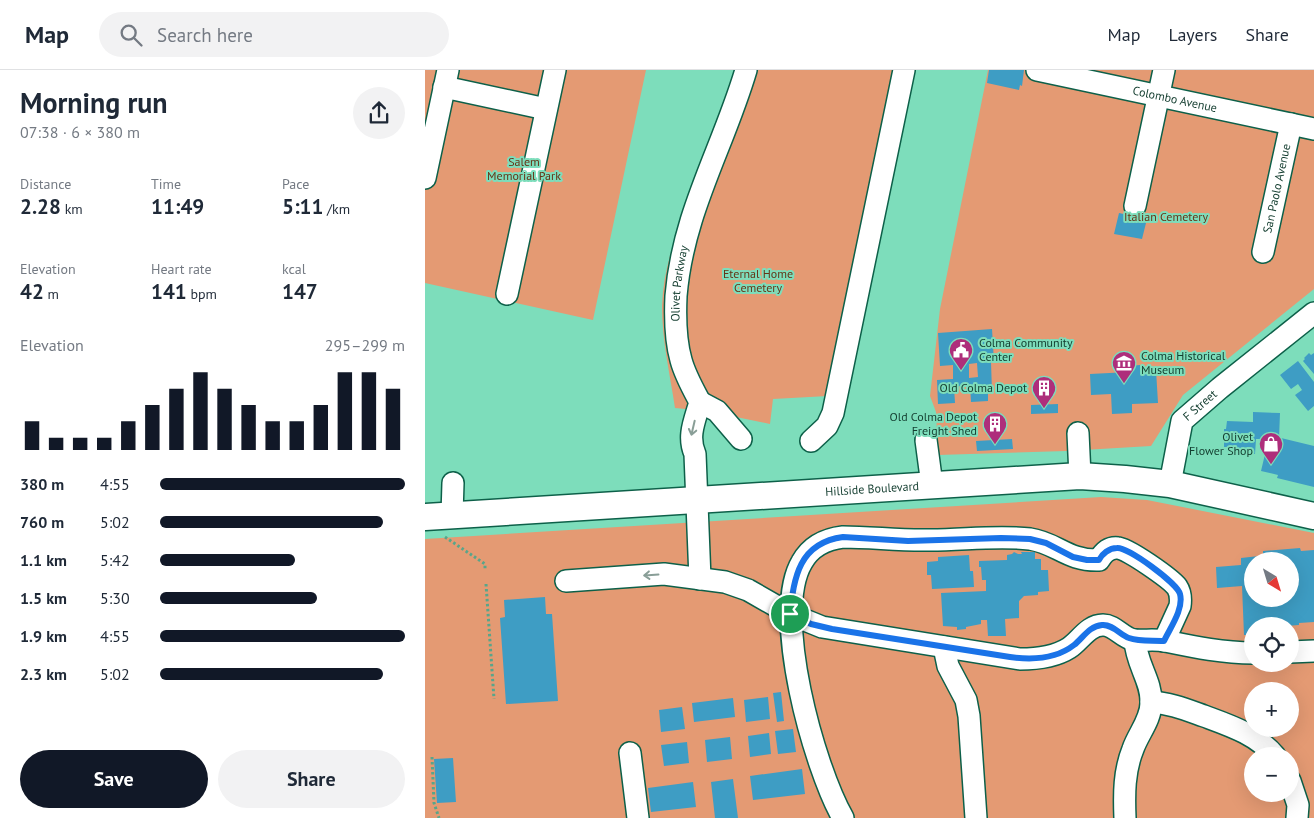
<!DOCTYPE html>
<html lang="en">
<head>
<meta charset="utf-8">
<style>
  :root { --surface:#fff; --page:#f2f2f3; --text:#1f2937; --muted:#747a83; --line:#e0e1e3; --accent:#111827 }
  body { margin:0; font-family:"PT Sans",sans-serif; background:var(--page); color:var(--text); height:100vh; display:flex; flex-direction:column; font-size:19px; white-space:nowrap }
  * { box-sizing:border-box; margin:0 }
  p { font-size:16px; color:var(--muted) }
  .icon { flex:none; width:28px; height:28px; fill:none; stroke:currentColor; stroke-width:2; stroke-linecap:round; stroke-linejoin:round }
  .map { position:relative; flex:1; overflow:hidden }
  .side { display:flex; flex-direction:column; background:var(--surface); width:425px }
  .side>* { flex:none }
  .needle { width:32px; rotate:142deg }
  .buttons { position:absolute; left:819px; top:482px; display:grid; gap:10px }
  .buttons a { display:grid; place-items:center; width:55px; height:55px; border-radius:50%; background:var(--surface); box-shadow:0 5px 20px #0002; font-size:25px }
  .pin { position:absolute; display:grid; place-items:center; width:42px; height:42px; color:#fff; margin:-21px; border:2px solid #fff; border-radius:50%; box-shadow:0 1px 5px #0007 }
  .round { display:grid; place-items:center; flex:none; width:52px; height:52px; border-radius:26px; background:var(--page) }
  .head { display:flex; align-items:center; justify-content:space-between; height:85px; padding:0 20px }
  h1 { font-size:28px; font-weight:700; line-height:38px }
  .metrics { display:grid; grid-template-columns:repeat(3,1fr); gap:8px; height:85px; padding:5px 20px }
  .metrics div { display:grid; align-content:center }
  .metrics b { font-size:21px; font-weight:700 }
  .metrics small { font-size:14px; font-weight:400 }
  .metrics p { font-size:14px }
  .chart { height:140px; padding:10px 20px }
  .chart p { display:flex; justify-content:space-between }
  .chart svg { width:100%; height:90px; margin-top:5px; stroke:var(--accent); stroke-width:6 }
  .primary-button { display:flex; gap:10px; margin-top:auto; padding:10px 20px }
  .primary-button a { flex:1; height:58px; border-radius:30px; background:var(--accent); color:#fff; font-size:20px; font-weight:700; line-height:58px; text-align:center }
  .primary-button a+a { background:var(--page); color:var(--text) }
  ul { padding:0 20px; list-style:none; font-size:16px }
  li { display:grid; grid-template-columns:80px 60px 1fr; align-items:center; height:38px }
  li i { height:12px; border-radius:6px; background:var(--accent) }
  header { display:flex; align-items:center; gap:30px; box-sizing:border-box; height:70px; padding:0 25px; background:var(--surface); border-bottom:1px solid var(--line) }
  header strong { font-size:24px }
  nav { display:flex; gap:28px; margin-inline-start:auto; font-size:18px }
  .search { width:350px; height:45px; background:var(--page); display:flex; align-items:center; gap:12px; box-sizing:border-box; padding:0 18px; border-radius:28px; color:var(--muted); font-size:19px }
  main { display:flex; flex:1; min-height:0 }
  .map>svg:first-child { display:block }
  .green { fill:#e49a73; fill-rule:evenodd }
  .building { fill:#3e9dc4; fill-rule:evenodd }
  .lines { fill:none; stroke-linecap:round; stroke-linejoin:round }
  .minor-casing { stroke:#0d6049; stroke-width:24 }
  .major-casing { stroke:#0d6049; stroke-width:29 }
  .path { stroke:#58a58a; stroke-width:3; stroke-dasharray:2.5 2.5; stroke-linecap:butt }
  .minor { stroke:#fff; stroke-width:21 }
  .major { stroke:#fff; stroke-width:26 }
  .oneway { stroke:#899e97 }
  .route-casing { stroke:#fff; stroke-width:10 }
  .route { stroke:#1a73e8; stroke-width:6 }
  .labels { text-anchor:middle; stroke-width:4; stroke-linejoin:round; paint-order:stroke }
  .street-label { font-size:12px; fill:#133d2f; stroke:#7dddbb }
  .park-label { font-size:12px; fill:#653417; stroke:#7dddbb }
  .poi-label { font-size:12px; fill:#133d2f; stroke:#7dddbb; text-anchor:end }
</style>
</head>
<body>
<header>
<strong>Map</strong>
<div class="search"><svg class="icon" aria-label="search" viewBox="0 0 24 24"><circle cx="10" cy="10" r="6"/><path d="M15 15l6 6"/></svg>Search here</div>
<nav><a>Map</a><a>Layers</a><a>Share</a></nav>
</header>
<main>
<section class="side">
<div class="head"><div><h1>Morning run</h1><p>07:38 · 6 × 380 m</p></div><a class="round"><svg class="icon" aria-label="share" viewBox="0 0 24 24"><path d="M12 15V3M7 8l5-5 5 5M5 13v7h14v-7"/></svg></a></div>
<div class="metrics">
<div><p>Distance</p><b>2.28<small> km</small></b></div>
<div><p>Time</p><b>11:49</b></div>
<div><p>Pace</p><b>5:11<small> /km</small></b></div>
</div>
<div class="metrics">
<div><p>Elevation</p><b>42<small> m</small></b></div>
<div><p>Heart rate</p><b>141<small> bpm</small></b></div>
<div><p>kcal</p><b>147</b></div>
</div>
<div class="chart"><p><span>Elevation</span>295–299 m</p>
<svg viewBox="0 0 160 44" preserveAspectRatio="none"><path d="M5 44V30M15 44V38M25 44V38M35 44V38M45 44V30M55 44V22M65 44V14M75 44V6M85 44V14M95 44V22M105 44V30M115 44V30M125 44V22M135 44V6M145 44V6M155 44V14"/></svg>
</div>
<ul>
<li><b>380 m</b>4:55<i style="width:100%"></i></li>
<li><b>760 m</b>5:02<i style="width:91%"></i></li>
<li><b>1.1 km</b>5:42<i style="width:55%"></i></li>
<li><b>1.5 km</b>5:30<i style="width:64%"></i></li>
<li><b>1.9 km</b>4:55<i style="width:100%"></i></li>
<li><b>2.3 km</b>5:02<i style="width:91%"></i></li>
</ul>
<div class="primary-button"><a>Save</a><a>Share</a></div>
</section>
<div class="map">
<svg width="889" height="748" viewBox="0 0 889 748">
  <rect width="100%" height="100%" fill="#7dddbb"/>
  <!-- green -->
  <path class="green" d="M0,0H221L168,250L0,213Z
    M313,0H470L403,326L348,329L345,354L282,341L250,338C245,304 237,271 237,236C239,175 271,122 292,66C300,44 306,22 313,0Z
    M563,0H889V219L758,325L726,376L641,381L513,385L511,342L505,326L515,239Z
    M676,427L722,430L889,463V748H0V469ZM828,491H865V529H828ZM828,556H865V594H828ZM828,621H865V659H828ZM828,686H865V724H828Z"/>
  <!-- building -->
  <path class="building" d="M564,0H599L597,16L595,15L594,20L562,13Z
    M694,143L722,149L717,169L689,164Z
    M567,259L569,292H566L567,322H563V331L546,332L545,315L529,317L530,333L513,334L512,310L528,309V295L515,296L513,263ZM552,293L553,307L544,308V294Z
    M884,283L886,285L889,283V304L878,291L880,289L879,288Z
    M873,291L889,312V336L883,341L870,325L877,320L873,314L866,319L855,305Z
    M715,295V301L731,300L733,333L707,334V343L687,344L686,324L666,325L665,304L704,302L703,296Z
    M633,334V343L606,344V335Z
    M828,342L855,343L854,369H831L830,384L802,383V377H799V359H801L802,351L828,352Z
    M856,368L889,376V417L852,408L853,405L836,401L841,380L853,383Z
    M587,369L588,379L552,381L551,371Z
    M875,478L876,481L889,480V552L874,553V555L861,556V554L828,556V568L825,569L824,565H819L817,516L792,518L791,497L816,495V488L834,486V489H838V481ZM828,491H865V529H828Z
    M589,482L593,484H597L596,482H610V489H616V500H623L624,521L613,522V525L599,526L594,531V548L580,549L581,566H563L562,550H556V554L541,557V559L532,560V557L518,556L516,523L561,521V510H557L556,497H554V491L582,490V485L587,484Z
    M544,485L545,501H548L549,517L507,519L506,505H502V492L513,491V487Z
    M120,527L121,544H127L133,631L81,634L75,548L80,547L79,530Z
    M356,622L359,651L352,652L348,623Z
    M343,627L345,649L321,652L319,630Z
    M308,628L310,647L269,652L267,633Z
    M257,637L260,659L236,662L234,640Z
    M368,659L371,682L353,684L350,661Z
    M344,663L346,684L325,687L323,666Z
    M305,667L307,689L282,692L280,670Z
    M262,672L264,693L239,696L236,675Z
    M28,688L31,732L12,733L9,689Z
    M377,699L380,724L328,730L325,706Z
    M308,709L313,748H290L286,712Z
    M268,712L271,737L226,742L223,718Z"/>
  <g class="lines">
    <!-- minor casing -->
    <g class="minor-casing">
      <g id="minor">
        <path id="s1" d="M612,0L889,59"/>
        <path d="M19,17L121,39"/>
        <path d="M0,108L23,0"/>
        <path d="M710,136L739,0"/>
        <path id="s2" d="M838,182L866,54"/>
        <path d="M82,224L130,0"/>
        <path d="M275,332L292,341L316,369"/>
        <path d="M653,363L655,406"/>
        <path d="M501,370L507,415"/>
        <path d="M386,371L402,356L408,343L479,0"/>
        <path id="s3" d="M745,414L757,351L795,318L889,243"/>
        <path d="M27,445L28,413"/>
        <path id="s4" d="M275,509L270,384C262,366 270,350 275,332C268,319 260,305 256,290C250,269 250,248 251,226C258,142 298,78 321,0"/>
        <path d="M141,511L239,504L300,512L323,520L365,544L397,557L595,589C611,589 630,587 644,578C655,571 663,555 678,555C690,555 697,568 709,570C719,571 729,569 740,571C769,577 797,583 828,583"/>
        <path d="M519,577L523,596L541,630L544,646L551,748"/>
        <path d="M865,582L889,581"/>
        <path d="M726,632C745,633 762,640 779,646C806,656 831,664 850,686"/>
        <path d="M205,683L213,748"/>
        <path d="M865,711L873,735L872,748"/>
        <path d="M418,748C389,697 346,544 377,492C386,476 401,469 418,467C447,467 476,471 506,470C539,470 573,465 605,469C632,473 642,491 674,490C678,483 684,477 693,478C702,478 746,509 752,517C756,523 756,529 755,536L739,571"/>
        <path d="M700,748C699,724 699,701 708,679C713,664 726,650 726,633C727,611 711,594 710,570"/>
      </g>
    </g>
    <!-- major casing -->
    <g class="major-casing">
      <g id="major">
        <path id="s5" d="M0,447L655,406L700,409L745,414L889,446"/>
      </g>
    </g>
    <!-- path -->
    <path class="path" d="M20,467L60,494V500
      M61,514L69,629
      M7,687L9,733L14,748"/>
    <!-- minor -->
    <use href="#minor" class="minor"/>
    <!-- major -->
    <use href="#major" class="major"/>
  </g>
  <!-- one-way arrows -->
  <defs><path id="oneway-shaft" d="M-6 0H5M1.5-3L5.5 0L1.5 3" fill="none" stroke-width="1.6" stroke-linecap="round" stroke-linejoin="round" transform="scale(1.25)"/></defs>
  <g class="oneway">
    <use href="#oneway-shaft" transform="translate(268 358) rotate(103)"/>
    <use href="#oneway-shaft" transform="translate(226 505) rotate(176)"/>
  </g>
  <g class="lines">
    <!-- route casing -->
    <g class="route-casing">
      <path id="route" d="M418,467L483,471L576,468L605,469L621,473L648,487L662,490H674C677,484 684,478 692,478C703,477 752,513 755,524C759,539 745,558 739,571C728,570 715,572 704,568C695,565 688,554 677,555C664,556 658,568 649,575C631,589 606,590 585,587L407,559L386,554L365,544C369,507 374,473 418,467Z"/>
    </g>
    <!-- route -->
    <use href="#route" class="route"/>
  </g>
  <!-- icons -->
  <defs>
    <g id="civic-pin" transform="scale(1.25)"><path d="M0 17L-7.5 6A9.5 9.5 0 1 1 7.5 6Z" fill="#ae2e7b" stroke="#7dddbb"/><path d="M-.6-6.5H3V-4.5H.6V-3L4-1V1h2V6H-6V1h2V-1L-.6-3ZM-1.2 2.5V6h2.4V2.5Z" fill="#fff"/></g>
    <g id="museum-pin" transform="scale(1.25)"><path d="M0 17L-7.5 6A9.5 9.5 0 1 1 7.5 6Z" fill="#ae2e7b" stroke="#7dddbb"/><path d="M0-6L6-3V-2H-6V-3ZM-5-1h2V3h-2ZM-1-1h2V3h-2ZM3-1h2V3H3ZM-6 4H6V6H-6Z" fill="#fff"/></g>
    <g id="building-pin" transform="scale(1.25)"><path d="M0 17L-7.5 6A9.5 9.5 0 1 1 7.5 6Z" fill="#ae2e7b" stroke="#7dddbb"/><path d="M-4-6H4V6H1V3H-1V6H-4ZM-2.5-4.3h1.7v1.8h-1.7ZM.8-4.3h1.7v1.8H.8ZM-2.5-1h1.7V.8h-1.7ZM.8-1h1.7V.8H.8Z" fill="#fff"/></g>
    <g id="shop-pin" transform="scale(1.25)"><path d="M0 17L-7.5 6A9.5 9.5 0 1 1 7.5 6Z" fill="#ae2e7b" stroke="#7dddbb"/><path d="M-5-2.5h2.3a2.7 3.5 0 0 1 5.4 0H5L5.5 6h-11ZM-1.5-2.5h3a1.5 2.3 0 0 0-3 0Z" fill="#fff"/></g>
  </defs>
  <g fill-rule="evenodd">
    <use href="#civic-pin" x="536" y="280"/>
    <use href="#museum-pin" x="699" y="293"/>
    <use href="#building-pin" x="619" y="318"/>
    <use href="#building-pin" x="570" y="354"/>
    <use href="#shop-pin" x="846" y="374"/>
  </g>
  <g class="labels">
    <!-- street labels -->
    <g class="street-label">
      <text dy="4" stroke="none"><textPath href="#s1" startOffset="141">Colombo Avenue</textPath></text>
      <text dy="4" stroke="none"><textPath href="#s2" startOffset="65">San Paolo Avenue</textPath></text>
      <text dy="4" stroke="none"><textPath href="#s4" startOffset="302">Olivet Parkway</textPath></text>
      <text dy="4" stroke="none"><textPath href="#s3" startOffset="88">F Street</textPath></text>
      <text dy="4" stroke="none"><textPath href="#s5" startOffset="448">Hillside Boulevard</textPath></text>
    </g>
    <!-- park labels -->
    <g class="park-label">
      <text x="99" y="96">Salem<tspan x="99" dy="14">Memorial Park</tspan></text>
      <text x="741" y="151">Italian Cemetery</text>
      <text x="333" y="208">Eternal Home<tspan x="333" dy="14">Cemetery</tspan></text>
    </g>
    <!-- poi labels -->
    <g class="poi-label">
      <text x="554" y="277" text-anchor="start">Colma Community<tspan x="554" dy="14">Center</tspan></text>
      <text x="716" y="290" text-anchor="start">Colma Historical<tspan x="716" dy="14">Museum</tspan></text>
      <text x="602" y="322">Old Colma Depot</text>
      <text x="552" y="351">Old Colma Depot<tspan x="552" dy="14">Freight Shed</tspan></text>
      <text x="828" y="371">Olivet<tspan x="828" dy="14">Flower Shop</tspan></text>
    </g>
  </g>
</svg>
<div class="buttons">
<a><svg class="needle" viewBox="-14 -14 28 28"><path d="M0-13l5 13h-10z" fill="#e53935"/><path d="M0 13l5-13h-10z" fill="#747a83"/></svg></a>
<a><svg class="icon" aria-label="locate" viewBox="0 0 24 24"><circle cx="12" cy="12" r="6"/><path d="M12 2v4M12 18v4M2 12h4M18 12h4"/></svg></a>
<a>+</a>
<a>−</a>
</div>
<div class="pin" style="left:365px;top:544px;background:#1e9e55"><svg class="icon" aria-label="arrive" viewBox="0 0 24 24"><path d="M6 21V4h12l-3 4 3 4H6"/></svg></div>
</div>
</main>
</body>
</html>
